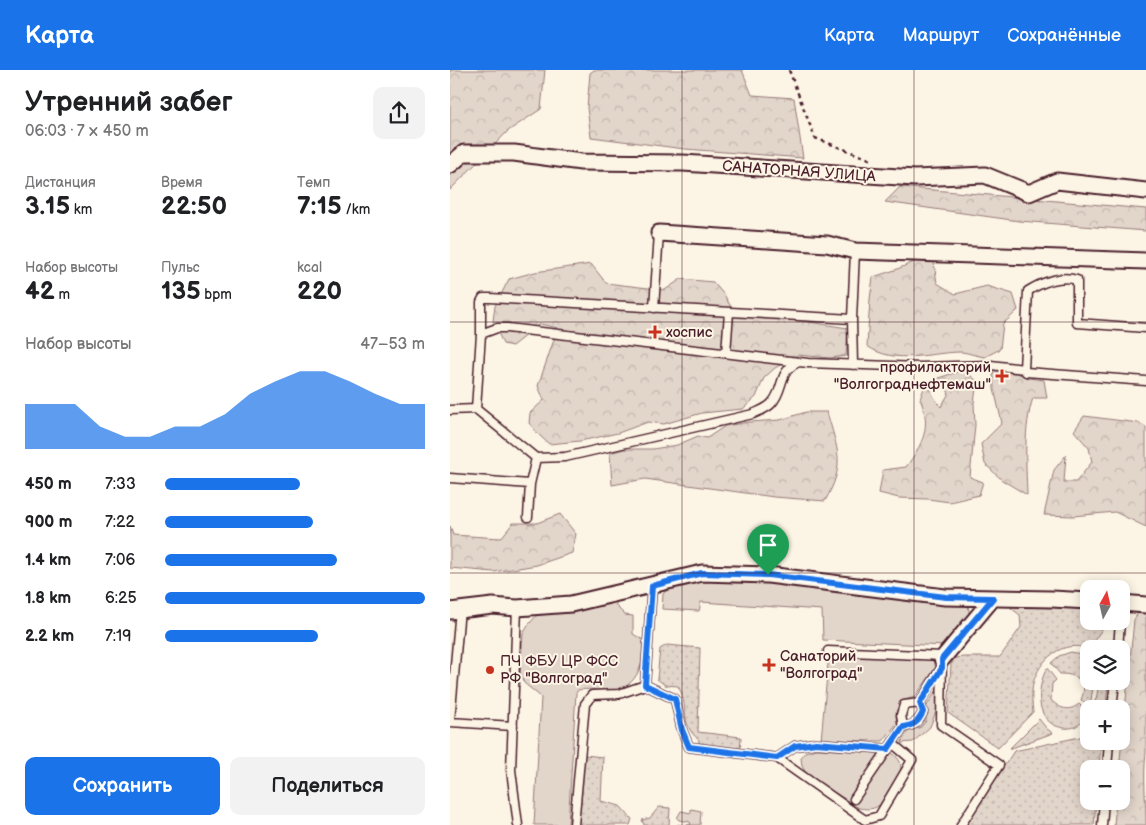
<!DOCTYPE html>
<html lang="ru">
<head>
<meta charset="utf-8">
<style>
  :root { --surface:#fff; --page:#f2f2f2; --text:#202124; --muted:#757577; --accent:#1a73e8 }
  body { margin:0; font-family:"Balsamiq Sans",sans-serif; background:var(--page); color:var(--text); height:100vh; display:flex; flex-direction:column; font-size:19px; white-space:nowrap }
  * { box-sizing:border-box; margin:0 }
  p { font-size:16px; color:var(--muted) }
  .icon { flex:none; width:28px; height:28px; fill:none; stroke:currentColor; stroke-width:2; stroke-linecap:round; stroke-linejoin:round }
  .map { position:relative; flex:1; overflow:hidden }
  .drawer { display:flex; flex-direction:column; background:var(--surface); width:450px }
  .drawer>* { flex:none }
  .needle { width:32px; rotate:8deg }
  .buttons { position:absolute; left:630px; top:510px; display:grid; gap:10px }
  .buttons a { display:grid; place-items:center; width:50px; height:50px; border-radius:10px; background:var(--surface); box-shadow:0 2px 12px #0003; font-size:25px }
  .pin { position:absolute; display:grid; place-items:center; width:42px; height:42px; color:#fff; margin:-51px -21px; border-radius:50% 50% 50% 0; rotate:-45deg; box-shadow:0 0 5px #0007 }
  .pin .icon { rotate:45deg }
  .round { display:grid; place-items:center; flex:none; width:52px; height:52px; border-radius:10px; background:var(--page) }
  .overview { display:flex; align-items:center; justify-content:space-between; height:85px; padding:0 25px }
  h1 { font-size:28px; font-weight:600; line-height:38px }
  .stats { display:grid; grid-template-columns:repeat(3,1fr); gap:8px; height:85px; padding:5px 25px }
  .stats div { display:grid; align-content:center }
  .stats b { font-size:25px; font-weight:600 }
  .stats small { font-size:14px; font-weight:400 }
  .stats p { font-size:14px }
  .chart { height:140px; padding:10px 25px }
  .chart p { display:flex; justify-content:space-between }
  .chart svg { width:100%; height:90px; margin-top:5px; fill:var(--accent); opacity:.7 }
  .primary-button { display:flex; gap:10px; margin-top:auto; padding:10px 25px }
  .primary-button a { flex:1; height:58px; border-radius:10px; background:var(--accent); color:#fff; font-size:20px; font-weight:600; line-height:58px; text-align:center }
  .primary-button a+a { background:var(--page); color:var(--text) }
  ul { padding:0 25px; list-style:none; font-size:16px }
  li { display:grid; grid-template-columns:80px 60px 1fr; align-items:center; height:38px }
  li i { height:12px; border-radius:6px; background:var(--accent) }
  header { display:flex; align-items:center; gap:30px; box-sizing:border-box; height:70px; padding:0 25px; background:var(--accent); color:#fff }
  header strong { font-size:24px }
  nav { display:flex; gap:28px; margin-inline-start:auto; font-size:18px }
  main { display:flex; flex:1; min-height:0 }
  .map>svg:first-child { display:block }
  .grass { fill:#e2d5ca; stroke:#967a7a }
  .forest { fill:url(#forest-crowns); stroke:#967a7a }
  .park { fill:url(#park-dots); stroke:#967a7a }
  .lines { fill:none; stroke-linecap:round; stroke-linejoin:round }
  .service-casing { stroke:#4a1f2b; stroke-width:11 }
  .minor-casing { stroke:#4a1f2b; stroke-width:19 }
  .path { stroke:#4a1f2b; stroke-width:2.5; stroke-dasharray:4 4; stroke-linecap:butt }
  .service { stroke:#fcf5e5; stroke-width:8 }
  .minor { stroke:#fcf5e5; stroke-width:15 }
  .route-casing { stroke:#fff; stroke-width:10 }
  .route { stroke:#1a73e8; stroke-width:6 }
  .grid { fill:none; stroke:#4a1f2b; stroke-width:1; stroke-opacity:0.55 }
  .poi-dot { fill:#c8321e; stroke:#fcf5e5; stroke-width:2 }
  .labels { text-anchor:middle; stroke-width:4; stroke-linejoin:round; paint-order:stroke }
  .street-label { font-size:15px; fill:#4a1f2b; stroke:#fcf5e5 }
  .poi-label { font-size:15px; fill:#4a1f2b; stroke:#fcf5e5; text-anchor:start }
</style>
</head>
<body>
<header>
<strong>Карта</strong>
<nav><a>Карта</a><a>Маршрут</a><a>Сохранённые</a></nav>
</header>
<main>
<section class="drawer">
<div class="overview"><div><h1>Утренний забег</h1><p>06:03 · 7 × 450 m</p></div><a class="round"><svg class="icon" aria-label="share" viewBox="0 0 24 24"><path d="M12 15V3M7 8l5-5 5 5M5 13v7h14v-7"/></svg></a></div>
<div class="stats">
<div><p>Дистанция</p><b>3.15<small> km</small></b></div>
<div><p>Время</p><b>22:50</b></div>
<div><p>Темп</p><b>7:15<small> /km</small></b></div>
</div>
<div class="stats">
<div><p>Набор высоты</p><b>42<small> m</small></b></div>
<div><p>Пульс</p><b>135<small> bpm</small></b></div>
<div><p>kcal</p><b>220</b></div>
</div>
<div class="chart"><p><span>Набор высоты</span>47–53 m</p>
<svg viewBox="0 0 160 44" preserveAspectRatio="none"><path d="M0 44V22L10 22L20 22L30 33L40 38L50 38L60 33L70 33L80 27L90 17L100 11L110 6L120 6L130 11L140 17L150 22L160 22V44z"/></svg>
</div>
<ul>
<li><b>450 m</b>7:33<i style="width:52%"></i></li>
<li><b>900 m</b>7:22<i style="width:57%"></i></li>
<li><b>1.4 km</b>7:06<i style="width:66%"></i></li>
<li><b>1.8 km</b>6:25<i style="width:100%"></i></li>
<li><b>2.2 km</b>7:19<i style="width:59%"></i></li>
</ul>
<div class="primary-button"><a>Сохранить</a><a>Поделиться</a></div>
</section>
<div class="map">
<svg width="696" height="755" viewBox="0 0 696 755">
  <defs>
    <pattern id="forest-crowns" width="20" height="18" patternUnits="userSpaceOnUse" patternTransform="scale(1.25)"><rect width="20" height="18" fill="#e2d5ca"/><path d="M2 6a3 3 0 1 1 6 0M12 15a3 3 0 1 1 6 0" fill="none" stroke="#c3b6ae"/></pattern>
    <pattern id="park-dots" width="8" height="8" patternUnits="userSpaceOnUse" patternTransform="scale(1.25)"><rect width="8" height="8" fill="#e2d5ca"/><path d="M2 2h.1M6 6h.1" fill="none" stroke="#c3b6ae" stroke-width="1.8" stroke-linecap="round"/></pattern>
  </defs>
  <rect width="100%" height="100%" fill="#fcf5e5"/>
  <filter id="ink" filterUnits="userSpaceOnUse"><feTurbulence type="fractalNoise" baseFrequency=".02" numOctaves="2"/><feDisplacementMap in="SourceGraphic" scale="10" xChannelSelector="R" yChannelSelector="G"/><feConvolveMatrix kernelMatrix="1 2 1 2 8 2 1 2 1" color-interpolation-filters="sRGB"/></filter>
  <g filter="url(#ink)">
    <!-- grass -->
    <path class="grass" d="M256,509L333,511L517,531L520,546L496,576L373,570L372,540L251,532L249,541L212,539L213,524L220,516Z
      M166,532V536L175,545L183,546V564L193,570C196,590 187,618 164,620C152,621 140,618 128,620L126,623L118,755H84L91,627L74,613L70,603L73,564L79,554L87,545L100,540Z
      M379,583L486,588V597L465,627L451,631L446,642L449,651L433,671L371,670Z
      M486,621L487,639L480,657L463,672L451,673L457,662L471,657L476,651V637Z
      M366,679L442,683C459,695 448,706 439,720C436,724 432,733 428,736C422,740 415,739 409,738L357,705L352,696L351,688L355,682Z
      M241,739L251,741L250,755H227H241L240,752L229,750L227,748L231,741L241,743Z"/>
    <!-- forest -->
    <path class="forest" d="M0,0H95L91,39L58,61L0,120Z
      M144,0H292L302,25L344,28L353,88L235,79L141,67L137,38L140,3Z
      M450,117L696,139V161L569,151L435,132Z
      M466,191L484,192L487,213L505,224L537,216L563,224L568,240L553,254L550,279L535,287C527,286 519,283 512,282C480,282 446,296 417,276L420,229L423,207L445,200Z
      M141,194L156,213L215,220L231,209L263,212L275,226L286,246L352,251L398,258L396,286L380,288L348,285L325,298L314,308L306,327L293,339L252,343L214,354L198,352L168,363L130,371L99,374L89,365L79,353L80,343L94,330L88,316L108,258L90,254L62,276L53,274L43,251L45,236L59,209L85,202Z
      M514,300L527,311L524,333L525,355L520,407L533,412L529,425L500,432L478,429L449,428L429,423L433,400L456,397C473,374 482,356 470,329L477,310L483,326L491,337L499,323L488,308Z
      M543,302L567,303L578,308L594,310L597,328H583C573,359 576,392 577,425L552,410L535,394L531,374L552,353L544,319Z
      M356,342H377C388,381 396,394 375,431L324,427L195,409L162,415L160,383L174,379H203L227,375L248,366L257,368L275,356L299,352L330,350Z
      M634,346L689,353L696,357V457L665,442L623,446L594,445L604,400L616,385L614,412H626L642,392L639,378L624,361Z
      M110,444L126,464L122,483L87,495L44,502L0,498V456L3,465L51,468L63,453H87Z
      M690,539L696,540V683C693,707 696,731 696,755H664L666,731H671V699H669L684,550Z"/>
    <!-- park -->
    <path class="park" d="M564,531L639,536V551H658L638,579C613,569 589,589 583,614C581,623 582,633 583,642L548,678L498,643L501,594L505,588L514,587H550L571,557L570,545L561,538Z
      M217,575L250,578L248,662L291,667L290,680L249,675V670C228,652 240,636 228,616L215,615L207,609L210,579Z
      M621,582L635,585L639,589V611H644L640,636L631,630C639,611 627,604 610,604L601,593L609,586Z
      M597,598L606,610L602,614L601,630C610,639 619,642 629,634L638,642C636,645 634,650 632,652C627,657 620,659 614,658C584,654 586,618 597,598Z
      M649,611H658L656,639L643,638L647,625Z
      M589,649L597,659L603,663L559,679Z
      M639,665V671H651L649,699H639V731H646L644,755H516L564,681Z
      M135,685L153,687L151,731L170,736L182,749L180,755H132L129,752Z
      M209,737L220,738L219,755H194L192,750L200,748Z"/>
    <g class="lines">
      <!-- service casing -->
      <g class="service-casing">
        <path id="service" d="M204,238L209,163
          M696,258L627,253V210C611,205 592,212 578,221L574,299L576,302L696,311
          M31,264V232L33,228H40L402,249
          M276,283L279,242
          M403,295L402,249L405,181
          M26,339L86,388L115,387L303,344C309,341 316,339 321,334C335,320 327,301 349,292
          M0,340L26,339L31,264L47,258H57L358,293L470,297L541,295L574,299
          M0,408L80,414
          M78,447L80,414L86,388
          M67,538L61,700L68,755
          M668,579L670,551
          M378,581L492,586L491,655L549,695L511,755
          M195,615L202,516
          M470,633L491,598
          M662,639L665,611
          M0,651L10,539
          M0,652L63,656
          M327,688L345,676L366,673L438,679
          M657,699L659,671
          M404,729L453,657L451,645L454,635L470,633L473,642C468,653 464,655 453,657
          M124,755L135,634L142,625L169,624L195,615L225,629L232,660L239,677L327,688L415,750L429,746L462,690L442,673
          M652,755L654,731"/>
      </g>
      <!-- minor casing -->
      <g class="minor-casing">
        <path id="minor" d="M0,95L14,83H64L131,92L233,93L465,108L535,105L579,123L607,111L696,121
          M209,163L377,174L405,181L696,191
          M671,533L696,535
          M0,541L43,536L67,538L121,534L252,503L318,505L495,527L602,529L639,531
          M492,589L543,528"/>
      </g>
      <!-- path -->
      <path class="path" d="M339,0L365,68L422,90"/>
      <!-- service -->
      <use href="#service" class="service"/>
      <!-- minor -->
      <use href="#minor" class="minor"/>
    </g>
  </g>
  <g class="lines" filter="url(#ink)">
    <!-- route casing -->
    <g class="route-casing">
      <path id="route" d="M252,503L318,505L496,527L543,528L492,589V598L470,633L473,642C468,653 464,655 453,657L438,679L366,673L345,676L327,688L239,677L232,660L225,629L195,615L202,516Z"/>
    </g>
    <!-- route -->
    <use href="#route" class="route"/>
  </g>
  <!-- grid -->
  <path class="grid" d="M232,0V755M464,0V755M0,252H696M0,503H696"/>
  <!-- markers -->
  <g class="poi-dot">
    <path d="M202.5 254.5h5v5h5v5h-5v5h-5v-5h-5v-5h5z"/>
    <path d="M549.5 298.5h5v5h5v5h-5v5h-5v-5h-5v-5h5z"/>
    <path d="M316.5 587.5h5v5h5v5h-5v5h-5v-5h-5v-5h5z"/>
    <circle cx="40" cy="600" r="5"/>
  </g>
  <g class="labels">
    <!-- street labels -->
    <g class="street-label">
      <text transform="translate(349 101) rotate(4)" y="5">САНАТОРНАЯ УЛИЦА</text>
    </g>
    <!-- poi labels -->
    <g class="poi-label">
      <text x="216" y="267">хоспис</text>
      <text x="541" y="302" text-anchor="end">профилакторий<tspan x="541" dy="17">"Волгограднефтемаш"</tspan></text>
      <text x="330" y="591">Санаторий<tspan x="330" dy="17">"Волгоград"</tspan></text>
      <text x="50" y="596">ПЧ ФБУ ЦР ФСС<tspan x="50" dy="17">РФ "Волгоград"</tspan></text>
    </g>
  </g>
</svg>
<div class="buttons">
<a><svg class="needle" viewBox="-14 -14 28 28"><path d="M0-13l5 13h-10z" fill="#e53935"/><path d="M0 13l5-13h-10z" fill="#757577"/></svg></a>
<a><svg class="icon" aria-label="layers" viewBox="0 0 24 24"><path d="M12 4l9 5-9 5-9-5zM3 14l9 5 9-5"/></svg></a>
<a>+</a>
<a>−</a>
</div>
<div class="pin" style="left:318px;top:505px;background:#1e9e55"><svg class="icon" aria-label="arrive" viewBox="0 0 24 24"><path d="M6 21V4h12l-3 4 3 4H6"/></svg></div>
</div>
</main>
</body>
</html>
